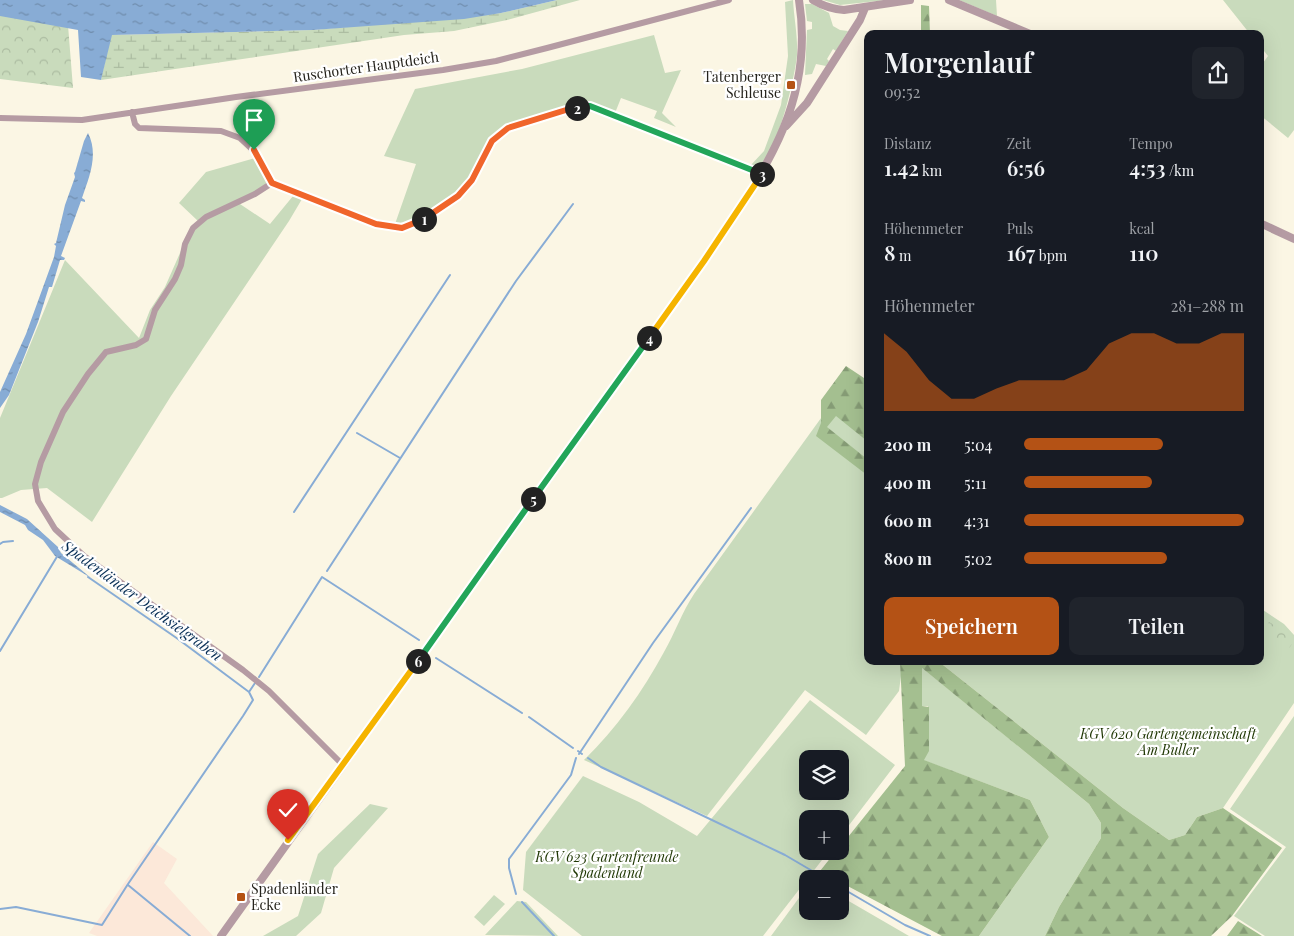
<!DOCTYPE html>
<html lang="de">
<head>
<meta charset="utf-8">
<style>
  :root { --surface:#171b24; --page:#20242c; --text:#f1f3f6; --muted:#9ea1a6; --accent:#b45215 }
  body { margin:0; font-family:"Playfair Display",serif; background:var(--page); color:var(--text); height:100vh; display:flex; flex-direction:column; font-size:19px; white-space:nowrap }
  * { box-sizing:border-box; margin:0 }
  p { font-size:16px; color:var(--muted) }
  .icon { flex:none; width:28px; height:28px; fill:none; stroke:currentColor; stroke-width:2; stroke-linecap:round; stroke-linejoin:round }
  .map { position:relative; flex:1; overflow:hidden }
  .drawer { position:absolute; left:864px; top:30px; width:400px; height:635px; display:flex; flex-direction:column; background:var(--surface); border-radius:10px; box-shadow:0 5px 20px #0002 }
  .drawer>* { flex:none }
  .fabs { position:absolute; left:799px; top:750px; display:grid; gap:10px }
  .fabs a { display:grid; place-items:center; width:50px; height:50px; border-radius:10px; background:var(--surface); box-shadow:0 5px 20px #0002; font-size:25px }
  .pin { position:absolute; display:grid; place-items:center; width:42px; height:42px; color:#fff; margin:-51px -21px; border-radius:50% 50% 50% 0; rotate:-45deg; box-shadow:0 0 5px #0007 }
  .pin .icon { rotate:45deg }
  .km { position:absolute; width:25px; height:25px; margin:-12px; border-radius:50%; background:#222; color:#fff; font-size:14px; line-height:25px; text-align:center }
  .round { display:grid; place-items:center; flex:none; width:52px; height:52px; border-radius:10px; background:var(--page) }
  .overview { display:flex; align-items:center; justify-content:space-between; height:85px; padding:0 20px }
  h1 { font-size:28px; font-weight:600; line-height:38px }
  .figures { display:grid; grid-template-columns:repeat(3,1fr); gap:8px; height:85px; padding:5px 20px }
  .figures div { display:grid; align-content:center }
  .figures b { font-size:21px; font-weight:600 }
  .figures small { font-size:14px; font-weight:400 }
  .figures p { font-size:14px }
  .chart { height:140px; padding:10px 20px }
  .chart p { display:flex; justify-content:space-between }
  .chart svg { width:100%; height:90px; margin-top:5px; fill:var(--accent); opacity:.7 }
  .action { display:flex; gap:10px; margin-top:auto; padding:10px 20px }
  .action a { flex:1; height:58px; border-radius:10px; background:var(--accent); color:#fff; font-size:20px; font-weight:600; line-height:58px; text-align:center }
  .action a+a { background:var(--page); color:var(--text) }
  ul { padding:0 20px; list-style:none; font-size:16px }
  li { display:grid; grid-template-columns:80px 60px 1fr; align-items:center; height:38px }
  li i { height:12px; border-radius:6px; background:var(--accent) }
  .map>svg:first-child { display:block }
  .industrial { fill:#fce8d9 }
  .green { fill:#c9dbbc; fill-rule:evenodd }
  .forest { fill:url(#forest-firs) }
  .wetland { fill:url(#wetland-marsh) }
  .park { fill:url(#park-crowns) }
  .water { fill:url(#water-ripples) }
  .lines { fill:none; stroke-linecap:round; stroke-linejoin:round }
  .stream { stroke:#88acd5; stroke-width:2 }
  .minor { stroke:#b59ba3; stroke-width:6 }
  .tertiary { stroke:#b59ba3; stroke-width:8 }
  .split-1-casing { stroke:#fff; stroke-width:10 }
  .split-2-casing { stroke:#fff; stroke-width:10 }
  .split-3-casing { stroke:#fff; stroke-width:10 }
  .split-4-casing { stroke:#fff; stroke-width:10 }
  .split-5-casing { stroke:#fff; stroke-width:10 }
  .split-6-casing { stroke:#fff; stroke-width:10 }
  .split-7-casing { stroke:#fff; stroke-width:10 }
  .split-1 { stroke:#f0652b; stroke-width:6 }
  .split-2 { stroke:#f0652b; stroke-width:6 }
  .split-3 { stroke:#22a559; stroke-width:6 }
  .split-4 { stroke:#f5b400; stroke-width:6 }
  .split-5 { stroke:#22a559; stroke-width:6 }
  .split-6 { stroke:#22a559; stroke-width:6 }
  .split-7 { stroke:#f5b400; stroke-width:6 }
  .poi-dot { fill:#b45215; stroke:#fff; stroke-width:2 }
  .labels { text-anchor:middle; stroke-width:4.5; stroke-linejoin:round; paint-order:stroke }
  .street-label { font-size:14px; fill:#25231c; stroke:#fff }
  .poi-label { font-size:14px; fill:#25231c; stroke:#fff; text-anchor:end }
  .park-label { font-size:14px; font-style:italic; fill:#1f3703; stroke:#fff }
  .water-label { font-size:15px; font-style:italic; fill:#072e55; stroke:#fff }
</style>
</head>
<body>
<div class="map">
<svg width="1294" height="936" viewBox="0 0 1294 936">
  <defs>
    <pattern id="forest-firs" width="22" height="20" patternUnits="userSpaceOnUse" patternTransform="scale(1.25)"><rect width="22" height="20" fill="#a4bf90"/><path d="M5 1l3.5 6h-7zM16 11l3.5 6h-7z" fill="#859b75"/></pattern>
    <pattern id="wetland-marsh" width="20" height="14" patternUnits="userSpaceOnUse" patternTransform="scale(1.25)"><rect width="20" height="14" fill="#c9dbbc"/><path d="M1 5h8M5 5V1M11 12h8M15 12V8" fill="none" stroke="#acbca1"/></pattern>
    <pattern id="park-crowns" width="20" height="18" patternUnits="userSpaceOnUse" patternTransform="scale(1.25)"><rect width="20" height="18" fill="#c9dbbc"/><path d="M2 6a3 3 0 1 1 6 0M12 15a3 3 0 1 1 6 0" fill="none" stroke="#acbca1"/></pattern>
    <pattern id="water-ripples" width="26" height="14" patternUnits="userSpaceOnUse" patternTransform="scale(1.25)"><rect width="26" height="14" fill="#88acd5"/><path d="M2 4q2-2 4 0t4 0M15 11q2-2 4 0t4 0" fill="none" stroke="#6f8cac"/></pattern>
  </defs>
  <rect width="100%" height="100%" fill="#fbf6e4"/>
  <!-- industrial -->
  <path class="industrial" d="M153,842L177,859L164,883L213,936H97L89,933Z"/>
  <!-- green -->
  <path class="green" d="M793,0C794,18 798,37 797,55C795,77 778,150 761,164C757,167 754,167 750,166L764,151L781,105L788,56L785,2Z
    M823,0H887L840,5Z
    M959,0H996L997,16Z
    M1223,0H1294V130L1288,138L1260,115V67L1268,56L1260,46V34H1250Z
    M805,4H812L829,13L833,26L840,30L848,31L836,51L833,49L827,59L829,61L826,66L816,64L812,74L805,75L807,30L812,29V22L807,21Z
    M654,35L665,73L681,70L662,113L676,127L654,118L657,111L621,98L615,113L591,105L567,107L509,124L490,139L469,178L455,194L422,217L400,226L395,224L416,164L384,156L415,89L522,69Z
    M259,157L275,179L240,204L270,224L293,196L302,199L289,221L171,396L92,522L47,488L21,490L2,498H0V418L65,260L139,338L150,310L165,287L191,228L198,221L179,203L206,172Z
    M829,407L867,437L868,661H903L899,691L866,735L805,690L707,816L584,760C616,729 643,691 664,652C675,633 682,612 694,594Z
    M1260,608L1284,624L1294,635V703L1223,808L1197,817L1185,835L1169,840L1123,808L938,661H1260Z
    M921,667L1089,804L1101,823V838L1059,907L1045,936H979L1049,837L1030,800L923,760L928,706H922Z
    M810,700L895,765L840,837V819H808V851H829L763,936H582L523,890L526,852L583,776L639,802L697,836ZM808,759H840V791H808Z
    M1294,716V936H1265L1234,916L1286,847L1230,809Z
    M370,804L388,808L334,868L321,913L296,936H263L298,916L318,854Z
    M807,887L808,911H840V896L909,936H771Z
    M494,895L505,904L484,926L474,917Z
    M517,901L526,902L558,936L485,935Z"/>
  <!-- forest -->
  <path class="forest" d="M921,5L929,6L930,34H921Z
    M846,366L867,380V441L836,416L827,427L867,459V475L816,436L821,423V400Z
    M900,661H938L1123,808L1169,840L1185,835L1197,817L1223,808L1282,848L1232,916L1211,936H1045L1059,907L1101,838V823L1089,804L922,668V706L929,707V751L924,760L1030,800L1049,837L979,936H942L840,882V879H834L820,871L836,851H840V847L905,766Z
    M1238,921L1262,936H1227Z"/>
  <!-- wetland -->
  <path class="wetland" d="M557,0H580L507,20L454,31L404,35L101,80L111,35L313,30L501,13Z"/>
  <!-- park -->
  <path class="park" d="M0,0H66L73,88L0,79Z
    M1269,622L1282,630L1293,643L1286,652L1260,635Z"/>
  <!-- water -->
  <path class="water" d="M0,0H557L501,13L464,19L313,30L112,35L101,80L81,77L78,30L0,16Z
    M88,133C99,155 89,177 82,198L85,200V202L81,201L61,256L65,258L64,260H60L52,287H49L38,322L9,395L0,408V392L26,334L54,257L56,246L54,244L56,243L65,205L75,177L74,173L75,172L84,141Z
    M0,505L27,519L58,547L61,553L91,578L55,556L43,540L28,530L25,525L0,512Z"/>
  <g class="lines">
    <!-- stream -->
    <path class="stream" d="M357,433L400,458
      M294,512L450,275
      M0,544L3,542L13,541
      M327,571L516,281L573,204
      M88,577L178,639L249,692
      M0,651L58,555
      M436,658L522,713
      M259,677L322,577L419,640
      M529,717L573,748
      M578,751L582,754
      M579,754L653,643L751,508
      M588,758L601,767L785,855L826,879
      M128,885L190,936
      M840,887L905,925L930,936
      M516,894L509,868V859L571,775L576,758
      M522,902L554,936
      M0,909L16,907L102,925L128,884L243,716L253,700L249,692L255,683"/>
    <!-- minor -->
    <path class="minor" d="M132,112L135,124L139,128L221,131L240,138L254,151L272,183L376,224L402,228L423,220L458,196L472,180L492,141L508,128L566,110L590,106L762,173
      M0,118L82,120L236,97L443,70L496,61L547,48L729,0
      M272,183L255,194L206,217L193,228L185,244L181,265L175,279L155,310L146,339L136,345L106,352L88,374L63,412L41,462L35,484L38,501L55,529L84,556L243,670L269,691L343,765"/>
    <!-- tertiary -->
    <path class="tertiary" d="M813,0C823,6 832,9 844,10L910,0
      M949,0L1030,34
      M786,126L807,103L860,20L865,8
      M1260,223L1294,239
      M221,936L704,261C759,178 816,107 799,0"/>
  </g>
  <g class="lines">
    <!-- split-1 casing -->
    <g class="split-1-casing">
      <path id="split-1" d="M254,150L272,183L376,224L402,228L424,219"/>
    </g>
    <!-- split-2 casing -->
    <g class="split-2-casing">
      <path id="split-2" d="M424,219L458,196L472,180L492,141L508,128L566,110L577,108"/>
    </g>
    <!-- split-3 casing -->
    <g class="split-3-casing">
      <path id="split-3" d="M577,108L590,106L762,174"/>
    </g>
    <!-- split-4 casing -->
    <g class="split-4-casing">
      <path id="split-4" d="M649,338L704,261L762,174"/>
    </g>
    <!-- split-5 casing -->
    <g class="split-5-casing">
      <path id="split-5" d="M533,499L649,338"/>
    </g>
    <!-- split-6 casing -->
    <g class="split-6-casing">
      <path id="split-6" d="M418,661L533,499"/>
    </g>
    <!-- split-7 casing -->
    <g class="split-7-casing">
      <path id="split-7" d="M288,840L418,661"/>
    </g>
    <!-- split-1 -->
    <use href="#split-1" class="split-1"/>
    <!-- split-2 -->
    <use href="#split-2" class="split-2"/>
    <!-- split-3 -->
    <use href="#split-3" class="split-3"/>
    <!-- split-4 -->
    <use href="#split-4" class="split-4"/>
    <!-- split-5 -->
    <use href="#split-5" class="split-5"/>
    <!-- split-6 -->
    <use href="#split-6" class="split-6"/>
    <!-- split-7 -->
    <use href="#split-7" class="split-7"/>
  </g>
  <!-- markers -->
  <g class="poi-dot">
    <rect x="786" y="80" width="10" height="10" rx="2.5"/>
    <rect x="236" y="892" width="10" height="10" rx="2.5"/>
  </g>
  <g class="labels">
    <!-- street labels -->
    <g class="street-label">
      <text transform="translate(366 67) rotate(-8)" y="5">Ruschorter Hauptdeich</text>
    </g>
    <!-- poi labels -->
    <g class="poi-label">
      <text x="781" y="82">Tatenberger<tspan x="781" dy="16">Schleuse</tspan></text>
      <text x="251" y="894" text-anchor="start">Spadenländer<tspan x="251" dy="16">Ecke</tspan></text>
    </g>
    <!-- park labels -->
    <g class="park-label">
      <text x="1168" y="739">KGV 620 Gartengemeinschaft<tspan x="1168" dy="16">Am Buller</tspan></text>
      <text x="607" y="862">KGV 623 Gartenfreunde<tspan x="607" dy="16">Spadenland</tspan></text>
    </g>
    <!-- water labels -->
    <g class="water-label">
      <text transform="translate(142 601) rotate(36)" y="5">Spadenländer Deichsielgraben</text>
    </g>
  </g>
</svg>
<div class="fabs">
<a><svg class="icon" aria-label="layers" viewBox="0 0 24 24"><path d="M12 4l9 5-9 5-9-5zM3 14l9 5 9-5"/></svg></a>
<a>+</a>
<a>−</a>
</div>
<div class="pin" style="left:254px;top:150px;background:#1e9e55"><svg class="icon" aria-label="arrive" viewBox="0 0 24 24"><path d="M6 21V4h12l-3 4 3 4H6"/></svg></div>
<div class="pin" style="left:288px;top:840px;background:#d93025"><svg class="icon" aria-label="check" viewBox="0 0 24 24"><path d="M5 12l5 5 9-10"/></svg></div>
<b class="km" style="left:424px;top:219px">1</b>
<b class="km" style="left:577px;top:108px">2</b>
<b class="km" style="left:762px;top:174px">3</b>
<b class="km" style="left:649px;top:338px">4</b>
<b class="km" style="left:533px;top:499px">5</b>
<b class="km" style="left:418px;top:661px">6</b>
<section class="drawer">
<div class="overview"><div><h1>Morgenlauf</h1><p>09:52</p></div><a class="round"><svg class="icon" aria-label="share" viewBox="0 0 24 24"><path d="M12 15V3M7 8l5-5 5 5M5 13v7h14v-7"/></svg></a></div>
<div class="figures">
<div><p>Distanz</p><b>1.42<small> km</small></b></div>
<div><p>Zeit</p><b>6:56</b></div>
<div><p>Tempo</p><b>4:53<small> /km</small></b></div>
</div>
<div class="figures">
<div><p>Höhenmeter</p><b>8<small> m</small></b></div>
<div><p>Puls</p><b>167<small> bpm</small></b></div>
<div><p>kcal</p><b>110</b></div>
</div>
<div class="chart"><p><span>Höhenmeter</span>281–288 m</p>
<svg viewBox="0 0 160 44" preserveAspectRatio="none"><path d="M0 44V6L10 15L20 29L30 38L40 38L50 33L60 29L70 29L80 29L90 24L100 11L110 6L120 6L130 11L140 11L150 6L160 6V44z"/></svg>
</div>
<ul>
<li><b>200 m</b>5:04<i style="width:63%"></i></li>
<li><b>400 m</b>5:11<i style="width:58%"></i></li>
<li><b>600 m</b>4:31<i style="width:100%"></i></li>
<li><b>800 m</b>5:02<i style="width:65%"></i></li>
</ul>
<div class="action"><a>Speichern</a><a>Teilen</a></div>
</section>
</div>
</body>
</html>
